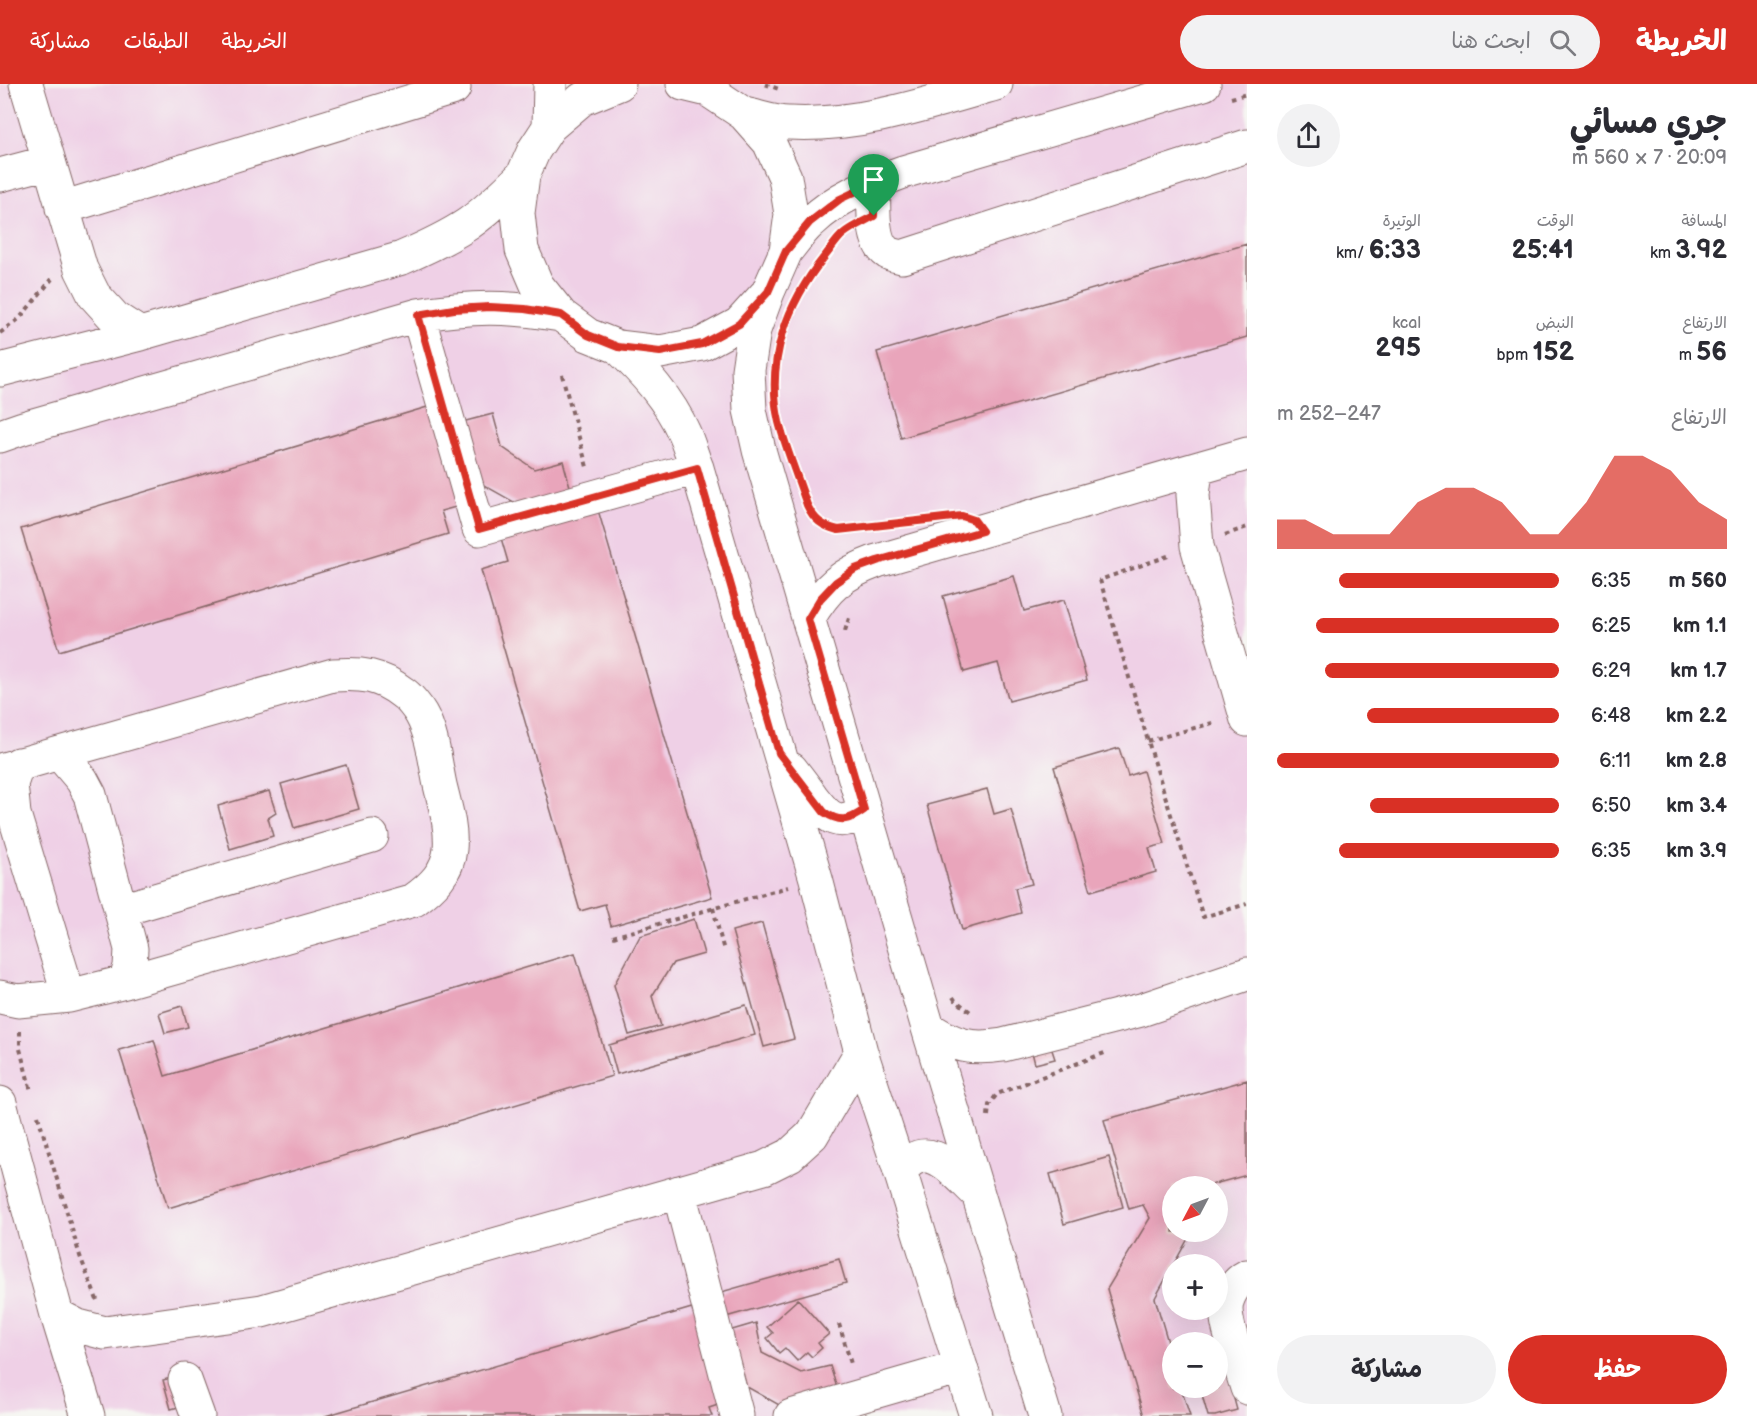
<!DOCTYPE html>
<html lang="ar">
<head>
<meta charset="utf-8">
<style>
  :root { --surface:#fff; --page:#f2f2f3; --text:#2b2b33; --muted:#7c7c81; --accent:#d93025 }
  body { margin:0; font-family:"Balsamiq Sans","Playpen Sans Arabic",sans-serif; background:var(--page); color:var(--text); direction:rtl; height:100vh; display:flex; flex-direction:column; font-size:22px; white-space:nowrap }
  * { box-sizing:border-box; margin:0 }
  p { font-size:20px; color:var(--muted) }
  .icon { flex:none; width:33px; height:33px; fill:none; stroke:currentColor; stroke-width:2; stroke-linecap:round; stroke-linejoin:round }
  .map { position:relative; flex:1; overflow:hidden; direction:ltr }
  .drawer { display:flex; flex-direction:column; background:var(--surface); width:510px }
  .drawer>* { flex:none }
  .needle { width:39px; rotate:229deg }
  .controls { position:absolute; left:1162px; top:1092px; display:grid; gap:12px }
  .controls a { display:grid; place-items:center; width:66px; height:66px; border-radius:50%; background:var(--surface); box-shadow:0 6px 24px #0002; font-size:30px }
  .pin { position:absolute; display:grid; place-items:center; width:51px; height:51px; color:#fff; margin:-62px -26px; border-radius:50% 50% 50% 0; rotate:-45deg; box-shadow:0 0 6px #0007 }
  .pin .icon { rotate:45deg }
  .round { display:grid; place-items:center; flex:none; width:63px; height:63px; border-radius:32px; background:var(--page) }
  .headline { display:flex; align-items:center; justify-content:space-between; height:102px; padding:0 30px }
  h1 { font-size:33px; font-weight:700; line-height:45px }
  .stats { display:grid; grid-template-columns:repeat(3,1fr); gap:9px; height:102px; padding:6px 30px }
  .stats div { display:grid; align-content:center }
  .stats b { font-size:26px; font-weight:700 }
  .stats small { font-size:16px; font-weight:400 }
  .stats p { font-size:16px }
  .chart { height:168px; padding:12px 30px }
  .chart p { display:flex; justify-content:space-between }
  .chart svg { width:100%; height:108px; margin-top:6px; fill:var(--accent); opacity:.7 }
  .cta { display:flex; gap:12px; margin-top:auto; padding:12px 30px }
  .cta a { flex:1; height:69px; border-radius:36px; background:var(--accent); color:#fff; font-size:24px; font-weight:700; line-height:69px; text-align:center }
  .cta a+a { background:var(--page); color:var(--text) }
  ul { padding:0 30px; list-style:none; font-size:20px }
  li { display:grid; grid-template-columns:96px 72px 1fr; align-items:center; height:45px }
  li i { height:15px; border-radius:8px; background:var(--accent) }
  header { display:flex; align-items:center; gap:36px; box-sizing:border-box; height:84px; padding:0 30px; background:var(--accent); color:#fff }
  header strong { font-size:28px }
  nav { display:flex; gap:33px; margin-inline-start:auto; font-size:21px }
  .search { width:420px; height:54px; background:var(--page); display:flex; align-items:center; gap:15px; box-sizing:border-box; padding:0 21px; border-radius:33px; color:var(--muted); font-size:22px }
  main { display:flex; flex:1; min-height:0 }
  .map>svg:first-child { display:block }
  .built { fill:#efd0e6; fill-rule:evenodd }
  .building { fill:#e9a5bb }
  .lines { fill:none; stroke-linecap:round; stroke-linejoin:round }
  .minor-casing { stroke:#856666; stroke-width:35 }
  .path { stroke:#856666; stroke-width:4; stroke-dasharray:4.5 4.5; stroke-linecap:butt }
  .minor { stroke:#fff; stroke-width:33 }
  .route-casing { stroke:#fff; stroke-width:12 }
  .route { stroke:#d93025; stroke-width:8 }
</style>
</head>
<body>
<header>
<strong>الخريطة</strong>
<div class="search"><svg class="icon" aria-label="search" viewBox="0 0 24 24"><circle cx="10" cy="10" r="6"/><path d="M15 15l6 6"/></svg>ابحث هنا</div>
<nav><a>الخريطة</a><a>الطبقات</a><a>مشاركة</a></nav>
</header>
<main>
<section class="drawer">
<div class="headline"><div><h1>جري مسائي</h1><p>20:09 · 7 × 560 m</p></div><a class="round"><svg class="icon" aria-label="share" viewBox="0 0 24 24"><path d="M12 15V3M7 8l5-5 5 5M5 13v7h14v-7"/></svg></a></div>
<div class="stats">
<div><p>المسافة</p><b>3.92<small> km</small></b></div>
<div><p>الوقت</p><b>25:41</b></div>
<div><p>الوتيرة</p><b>6:33<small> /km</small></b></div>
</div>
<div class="stats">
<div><p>الارتفاع</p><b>56<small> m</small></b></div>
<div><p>النبض</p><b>152<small> bpm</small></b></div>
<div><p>kcal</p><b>295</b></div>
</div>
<div class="chart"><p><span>الارتفاع</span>247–252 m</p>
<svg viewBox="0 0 160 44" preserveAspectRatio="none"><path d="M0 44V32L10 32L20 38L30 38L40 38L50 25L60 19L70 19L80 25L90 38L100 38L110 25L120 6L130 6L140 12L150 25L160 32V44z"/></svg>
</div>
<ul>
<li><b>560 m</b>6:35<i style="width:78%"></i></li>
<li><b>1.1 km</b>6:25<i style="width:86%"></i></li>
<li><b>1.7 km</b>6:29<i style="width:83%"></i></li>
<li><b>2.2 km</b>6:48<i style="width:68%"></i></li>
<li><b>2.8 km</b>6:11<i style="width:100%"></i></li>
<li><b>3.4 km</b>6:50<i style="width:67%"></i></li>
<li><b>3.9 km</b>6:35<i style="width:78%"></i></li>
</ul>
<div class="cta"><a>حفظ</a><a>مشاركة</a></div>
</section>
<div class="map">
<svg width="1247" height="1332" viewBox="0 0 1247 1332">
  <rect width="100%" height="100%" fill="#f6f6f2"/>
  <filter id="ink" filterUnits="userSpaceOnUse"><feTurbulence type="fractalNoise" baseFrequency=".0167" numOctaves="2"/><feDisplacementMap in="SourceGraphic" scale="12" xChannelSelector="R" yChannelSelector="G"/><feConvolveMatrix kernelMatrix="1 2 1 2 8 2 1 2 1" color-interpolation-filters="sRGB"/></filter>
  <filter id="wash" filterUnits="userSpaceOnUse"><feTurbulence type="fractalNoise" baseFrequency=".008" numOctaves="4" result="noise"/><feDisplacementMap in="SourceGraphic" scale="24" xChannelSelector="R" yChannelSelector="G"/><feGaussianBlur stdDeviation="1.35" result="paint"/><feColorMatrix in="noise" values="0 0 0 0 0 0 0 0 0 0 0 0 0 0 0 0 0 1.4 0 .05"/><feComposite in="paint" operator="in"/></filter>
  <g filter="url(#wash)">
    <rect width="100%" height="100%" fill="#f2e9d5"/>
    <!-- built -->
    <path class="built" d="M0,0H1247V1332H0ZM1173,1102H1218V1148H1173ZM1173,1180H1218V1226H1173ZM1173,1258H1218V1304H1173Z"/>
    <g id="blocks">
      <!-- building -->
      <path class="building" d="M1247,160V253L901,354L877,268Z
        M434,321L463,421L441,427L448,450L59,567L21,445Z
        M493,330L502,363L534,385L563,377L572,410L521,422L473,395L458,339Z
        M598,426L712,813L611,842L605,820L580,827L481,486L508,478L501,454Z
        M1014,492L1024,527L1064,516L1087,596L1009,617L998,579L964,588L943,512Z
        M1119,664L1128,692L1143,687L1165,760L1149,764L1156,788L1091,807L1054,683Z
        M346,681L359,725L294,744L281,700Z
        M987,705L994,730L1011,725L1032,800L1015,804L1021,829L962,846L927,721Z
        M269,707L276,729L268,734L273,752L230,765L218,722Z
        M694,835L704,870L673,879L652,912L661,942L629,951L614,901L640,852Z
        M762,839L794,955L764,963L732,847Z
        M575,869L612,992L168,1124L119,966L154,956L165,992Z
        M746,921L755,951L617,990L609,961Z
        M182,922L188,943L165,949L159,929Z
        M1051,963L1055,975L1035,980L1032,968Z
        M1247,996V1091L1207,1102H1173V1148H1188L1190,1151L1155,1214L1173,1275V1304H1181L1190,1332H1144L1107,1205L1150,1134L1143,1121L1129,1125L1104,1036Z
        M1109,1073L1123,1123L1064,1140L1050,1090Z
        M839,1175L846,1199L715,1236L707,1212Z
        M798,1215L829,1250L818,1259L822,1264L812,1273L807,1268L797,1277L785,1264L779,1269L767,1254L773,1249L767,1243Z
        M702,1221L730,1317L709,1324L712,1332H325Z
        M756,1239L762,1269L801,1289L830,1282L839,1310L788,1326L740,1299L722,1249Z
        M1225,1282L1237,1326L1215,1332H1208L1200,1304H1218V1284Z
        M175,1293L182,1322L171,1325L163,1296Z"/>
    </g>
  </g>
  <g filter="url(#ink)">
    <use href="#blocks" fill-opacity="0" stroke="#856666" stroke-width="1.5"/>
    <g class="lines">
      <!-- minor casing -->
      <g class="minor-casing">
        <path id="minor" d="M26,0L81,185L94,211L115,234L140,250
          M619,0L582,15L549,43L534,66L523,91L518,129L522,166L537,201L561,231L588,251L618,263L660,268L702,260L739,240L768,208L786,167L791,130L785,93L769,58L744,30L708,6L683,0
          M744,30C759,33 774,39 789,39C859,43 929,19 996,0
          M549,43L550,0
          M0,91L49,78
          M874,99C874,118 870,158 888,169C891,171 898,172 902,173L1247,62
          M62,124L454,4
          M786,167C794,157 802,146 811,138C837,113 870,100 903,88L1204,0
          M768,208L754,246L748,286L750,326L759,366L928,944L1045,1332
          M418,231L479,445L697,384
          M618,263C644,288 669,315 684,349C689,360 692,372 697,384L816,795L861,968L900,1087L976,1332
          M0,286L140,250L402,174C425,164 447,154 468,140C488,126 506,108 523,91
          M0,352L23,344L418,231C471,222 508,222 561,231
          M1196,385L1193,411L1197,462L1247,636
          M808,535C827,502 842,490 877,477L1247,370
          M60,670L82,696L90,711L131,865L130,883L125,898
          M18,680L11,700L14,730L69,912
          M791,685C798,694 805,703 812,713C828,734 839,745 864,726
          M0,686L333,591C362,589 380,591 403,609C409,613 417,623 421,630C433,651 435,678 440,701C445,722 452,744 450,765C448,788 432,803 414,816L125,898L69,912L18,917L0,913
          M121,826L372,752
          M928,944C956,962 970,966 1003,961L1141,926L1247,890
          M0,1019L57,1231L88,1332
          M900,1087C929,1051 954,1088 977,1109
          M679,1108L737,1332
          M1247,1192C1235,1198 1226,1213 1226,1226C1227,1248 1241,1283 1247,1304
          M57,1231L78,1242L105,1249L262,1227L764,1084L790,1071L812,1051L861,968
          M185,1296L198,1332
          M791,1332L961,1283"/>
      </g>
      <!-- path -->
      <path class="path" d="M765,0L779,5
        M1231,14L1247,10
        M812,189L832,164
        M0,249L19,235L52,195
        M562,291L587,383
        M812,431C830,454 861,443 886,440
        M1225,451L1247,443
        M1168,472L1100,496L1148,657L1203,833L1247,820
        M845,547L850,531
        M1148,657L1216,638
        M713,824L724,867
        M613,853L788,803
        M953,913L955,916L972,929
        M20,947V965L31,1007
        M38,1032L80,1172L97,1216
        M988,1032L989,1021L997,1010L1107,968
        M839,1240L852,1283"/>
      <!-- minor -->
      <use href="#minor" class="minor"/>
    </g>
  </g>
  <g class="lines" filter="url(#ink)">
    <!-- route casing -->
    <g class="route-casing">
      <path id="route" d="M874,99V132C865,137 851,143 843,150C836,156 831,165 825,172C787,219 765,277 779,338C786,365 798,394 807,421C814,436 822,442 838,446L962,432L974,436L982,447L877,477L855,485L836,498L820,515L808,535L864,726C849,737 840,739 824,728L779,669L697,384L479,445L418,231L454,225L490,223L525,225L561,231L588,251L618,263L660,268L702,260L739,240L768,208L786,167L810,138L840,115Z"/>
    </g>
    <!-- route -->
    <use href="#route" class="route"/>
  </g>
</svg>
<div class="controls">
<a><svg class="needle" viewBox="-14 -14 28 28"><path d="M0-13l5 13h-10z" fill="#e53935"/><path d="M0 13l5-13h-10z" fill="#7c7c81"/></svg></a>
<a>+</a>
<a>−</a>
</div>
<div class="pin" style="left:874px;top:132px;background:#1e9e55"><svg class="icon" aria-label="arrive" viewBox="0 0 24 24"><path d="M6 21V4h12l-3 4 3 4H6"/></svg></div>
</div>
</main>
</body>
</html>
